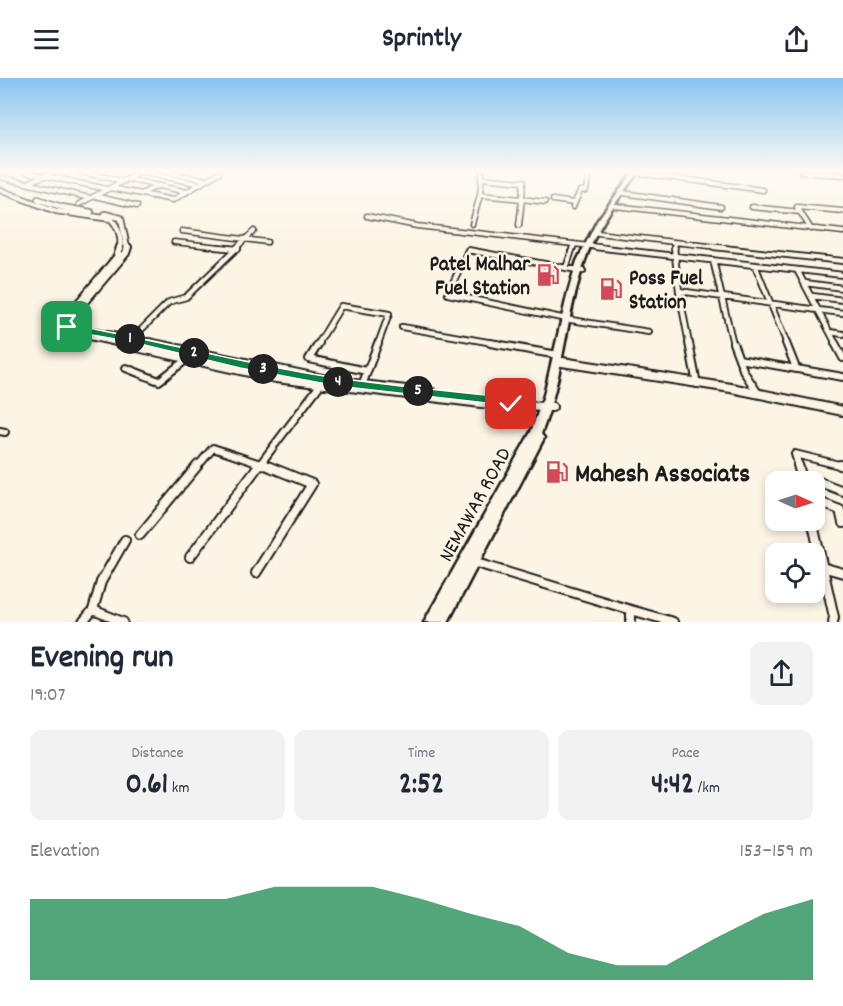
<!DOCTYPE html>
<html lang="en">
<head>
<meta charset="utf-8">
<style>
  :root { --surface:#fff; --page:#f2f2f3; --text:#1f2937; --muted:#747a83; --accent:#0b8043 }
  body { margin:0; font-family:Dekko,sans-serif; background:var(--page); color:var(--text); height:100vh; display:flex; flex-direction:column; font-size:22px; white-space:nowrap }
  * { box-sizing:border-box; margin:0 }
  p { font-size:20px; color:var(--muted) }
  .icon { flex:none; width:33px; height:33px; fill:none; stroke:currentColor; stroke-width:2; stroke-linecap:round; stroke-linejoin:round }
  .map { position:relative; height:544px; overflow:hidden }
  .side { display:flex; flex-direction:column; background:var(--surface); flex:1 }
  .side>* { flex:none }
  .needle { width:39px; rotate:93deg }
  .tools { position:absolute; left:765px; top:393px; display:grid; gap:12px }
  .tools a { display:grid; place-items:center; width:60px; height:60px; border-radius:12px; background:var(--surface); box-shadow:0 3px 9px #0003; font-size:30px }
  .pin { position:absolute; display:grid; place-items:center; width:51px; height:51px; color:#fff; margin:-26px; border-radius:12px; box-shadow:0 3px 9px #0006 }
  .km { position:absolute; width:30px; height:30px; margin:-15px; border-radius:50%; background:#222; color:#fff; font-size:16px; line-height:30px; text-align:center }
  .round { display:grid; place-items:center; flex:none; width:63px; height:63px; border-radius:12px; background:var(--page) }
  .headline { display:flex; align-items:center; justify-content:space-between; height:102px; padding:0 30px }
  h1 { font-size:33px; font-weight:700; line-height:45px }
  .metrics { display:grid; grid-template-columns:repeat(3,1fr); gap:9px; height:102px; padding:6px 30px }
  .metrics div { display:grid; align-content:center; border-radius:12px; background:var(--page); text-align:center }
  .metrics b { font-size:30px; font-weight:700 }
  .metrics small { font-size:16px; font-weight:400 }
  .metrics p { font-size:16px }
  .chart { height:168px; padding:12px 30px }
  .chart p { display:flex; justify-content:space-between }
  .chart svg { width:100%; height:108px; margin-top:6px; fill:var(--accent); opacity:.7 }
  header { display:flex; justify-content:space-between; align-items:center; height:78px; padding:0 30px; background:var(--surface); font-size:27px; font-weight:700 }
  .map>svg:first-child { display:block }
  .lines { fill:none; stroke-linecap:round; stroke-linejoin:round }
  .river { fill:#99dbfb; fill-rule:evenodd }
  .minor-far3-casing { stroke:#1c1c1c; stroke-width:7 }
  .minor-far2-casing { stroke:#1c1c1c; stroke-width:8 }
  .minor-far1-casing { stroke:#1c1c1c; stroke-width:10 }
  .minor-casing { stroke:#1c1c1c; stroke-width:12 }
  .tertiary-far2-casing { stroke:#1c1c1c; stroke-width:8 }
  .tertiary-far1-casing { stroke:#1c1c1c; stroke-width:10 }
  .tertiary-casing { stroke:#1c1c1c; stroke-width:12 }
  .trunk-casing { stroke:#1c1c1c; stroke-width:5 }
  .minor-far3 { stroke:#fcf5e5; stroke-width:4 }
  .minor-far2 { stroke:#fcf5e5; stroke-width:4.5 }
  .minor-far1 { stroke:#fcf5e5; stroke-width:6 }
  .minor { stroke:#fcf5e5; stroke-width:8 }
  .tertiary-far2 { stroke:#fcf5e5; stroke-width:4.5 }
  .tertiary-far1 { stroke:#fcf5e5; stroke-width:6 }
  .tertiary { stroke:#fcf5e5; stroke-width:8 }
  .trunk { fill:#fcf5e5; fill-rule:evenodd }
  .route { fill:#0b8043; stroke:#fff; stroke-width:1.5 }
  .labels { text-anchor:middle; stroke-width:5; stroke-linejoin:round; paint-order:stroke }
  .poi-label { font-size:21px; font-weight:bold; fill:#1c1c1c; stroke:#fcf5e5; text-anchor:end }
  .street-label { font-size:21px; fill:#1c1c1c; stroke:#fcf5e5 }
  .near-poi-label { font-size:26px; font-weight:bold; fill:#1c1c1c; stroke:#fcf5e5; text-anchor:start }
</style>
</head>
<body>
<header><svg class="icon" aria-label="menu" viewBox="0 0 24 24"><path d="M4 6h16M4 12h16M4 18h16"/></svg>Sprintly<svg class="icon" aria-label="share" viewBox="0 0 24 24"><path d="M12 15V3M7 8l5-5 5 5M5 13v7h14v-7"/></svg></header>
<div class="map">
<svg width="843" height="544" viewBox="0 0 843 544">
  <rect width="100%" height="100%" fill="#fcf5e5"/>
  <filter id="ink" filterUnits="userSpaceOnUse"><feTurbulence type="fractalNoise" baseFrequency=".0167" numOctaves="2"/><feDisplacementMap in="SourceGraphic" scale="12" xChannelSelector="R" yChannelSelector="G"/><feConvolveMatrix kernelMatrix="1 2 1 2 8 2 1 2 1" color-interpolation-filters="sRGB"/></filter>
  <g filter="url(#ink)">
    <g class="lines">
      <!-- river -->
      <path class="river" d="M832,94H838L843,97V102Z"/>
      <!-- minor-far3 casing -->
      <g class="minor-far3-casing">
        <path id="minor-far3" d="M27,94L107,111
          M80,94L124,103
          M141,94L200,106
          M165,94L207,102
          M482,94L480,117L522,121L523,103
          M801,94L843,97
          M638,95L763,112
          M0,99L90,120
          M481,100L523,104
          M127,101L187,114
          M28,105L53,94
          M111,110L173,122L220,94
          M623,115L721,129
          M141,116L157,108
          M95,118L137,128
          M553,122L574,125
          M79,126L141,94
          M615,128L843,154
          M573,129L580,113L586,112L589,94
          M752,129L800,134
          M367,138L417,148L608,170
          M472,146L480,117
          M519,147L522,121L545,124
          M811,151L797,129L843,133
          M182,153L267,164
          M598,155L674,164
          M174,164L229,170
          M236,170L254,153
          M573,170L574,166
          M675,170L674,164L727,170"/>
      </g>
      <!-- minor-far2 casing -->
      <g class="minor-far2-casing">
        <path id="minor-far2" d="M215,169L238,171
          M595,169L843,197
          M674,169L679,213L689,266
          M714,169L843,183
          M713,182L733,266
          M755,187L787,266
          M566,190L573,169
          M797,192L818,232L843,235
          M583,193L468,172L448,216L571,242L649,254
          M805,205L843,210
          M679,213L818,232L836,266
          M812,218L843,222
          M402,249L499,266
          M830,254L843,256
          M132,261L169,224L186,219L238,169
          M318,266L341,228L389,236L378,266"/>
      </g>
      <!-- minor-far1 casing -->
      <g class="minor-far1-casing">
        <path id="minor-far1" d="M319,265L309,281L367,293
          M490,265L558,277
          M689,265L697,306
          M733,265L744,294L758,315
          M786,265L796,290
          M835,265L843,280
          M739,281L843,299
          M126,290L159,303L187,281
          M361,310L378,265
          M0,353L5,354
          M197,389L213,370L269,389
          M258,389L320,307
          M799,389L795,376L843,388"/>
      </g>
      <!-- minor casing -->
      <g class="minor-casing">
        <path id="minor" d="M798,387L803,404
          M840,387L843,388
          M817,403L843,413
          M814,422L840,432L843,445
          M812,442L834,539L833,544
          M140,457L198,387
          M190,479L259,387
          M473,484L631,532
          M822,489L843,495
          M256,495L312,406L265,387
          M83,544L93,532
          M123,544L93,532L101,504L125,462
          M631,544V532L673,544"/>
      </g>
      <!-- tertiary-far2 casing -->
      <g class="tertiary-far2-casing">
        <path id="tertiary-far2" d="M0,112L56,133L111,141C118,148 122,160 120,170
          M38,121L62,129L91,134
          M105,136L121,140L127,170"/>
      </g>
      <!-- tertiary-far1 casing -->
      <g class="tertiary-far1-casing">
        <path id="tertiary-far1" d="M120,169L117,179L59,248L62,252L126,266
          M74,236L126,175L128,169
          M74,251L156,266"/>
      </g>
      <!-- tertiary casing -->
      <g class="tertiary-casing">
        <path id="tertiary" d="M119,265L276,300L506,328L552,329
          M149,265L337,304L432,315
          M562,284L731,310L843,333"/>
      </g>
      <!-- trunk casing -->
      <g class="trunk-casing">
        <path id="trunk" d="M633,94H638C617,123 595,151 584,185C565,241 563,301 541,356L544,360L448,544H424L531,354L544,317L567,218L577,183L597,143Z"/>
      </g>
      <!-- minor-far3 -->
      <use href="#minor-far3" class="minor-far3"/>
      <!-- minor-far2 -->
      <use href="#minor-far2" class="minor-far2"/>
      <!-- minor-far1 -->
      <use href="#minor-far1" class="minor-far1"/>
      <!-- minor -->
      <use href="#minor" class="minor"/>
      <!-- tertiary-far2 -->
      <use href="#tertiary-far2" class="tertiary-far2"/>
      <!-- tertiary-far1 -->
      <use href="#tertiary-far1" class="tertiary-far1"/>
      <!-- tertiary -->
      <use href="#tertiary" class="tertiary"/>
      <!-- trunk -->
      <use href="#trunk" class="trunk"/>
    </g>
  </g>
  <!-- sky -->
  <linearGradient id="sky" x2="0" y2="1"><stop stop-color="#88c4f0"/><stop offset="0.55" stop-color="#fefaf3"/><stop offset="1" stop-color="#fefaf3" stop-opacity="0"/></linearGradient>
  <rect width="843" height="170" fill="url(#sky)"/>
  <!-- route -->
  <path class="route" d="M67,246C158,262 246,287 337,300C393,308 450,313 506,319L517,326L511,331L504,327L337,308L240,290L132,264L64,252V247Z"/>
  <!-- icons -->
  <defs>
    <g id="fuel-bare" transform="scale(1.8)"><path d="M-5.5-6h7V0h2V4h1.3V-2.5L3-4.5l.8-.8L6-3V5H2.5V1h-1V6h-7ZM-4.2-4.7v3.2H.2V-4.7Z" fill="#d1495b" stroke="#fcf5e5" stroke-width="2.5" paint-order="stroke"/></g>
  </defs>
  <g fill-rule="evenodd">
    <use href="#fuel-bare" x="548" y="197"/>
    <use href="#fuel-bare" x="611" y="211"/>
    <use href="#fuel-bare" x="557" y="394"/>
  </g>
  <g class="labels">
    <!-- poi labels -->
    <g class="poi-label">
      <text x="530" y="192">Patel Malhar<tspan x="530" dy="24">Fuel Station</tspan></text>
      <text x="629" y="206" text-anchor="start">Poss Fuel<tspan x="629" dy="24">Station</tspan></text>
    </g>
    <!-- street labels -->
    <g class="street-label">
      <text transform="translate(474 426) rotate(-61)" y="7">NEMAWAR ROAD</text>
    </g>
    <!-- near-poi labels -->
    <g class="near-poi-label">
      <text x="575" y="403">Mahesh Associats</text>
    </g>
  </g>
</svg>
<div class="tools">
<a><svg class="needle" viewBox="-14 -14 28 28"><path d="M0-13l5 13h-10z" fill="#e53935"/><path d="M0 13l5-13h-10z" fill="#747a83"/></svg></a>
<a><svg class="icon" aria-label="locate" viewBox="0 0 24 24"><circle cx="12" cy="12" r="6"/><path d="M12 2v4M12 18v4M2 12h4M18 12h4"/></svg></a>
</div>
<div class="pin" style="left:67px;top:249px;background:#1e9e55"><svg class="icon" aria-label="arrive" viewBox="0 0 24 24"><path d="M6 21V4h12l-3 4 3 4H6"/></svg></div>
<div class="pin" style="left:511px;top:326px;background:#d93025"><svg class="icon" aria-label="check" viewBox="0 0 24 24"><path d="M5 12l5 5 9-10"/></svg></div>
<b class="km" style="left:130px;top:261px">1</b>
<b class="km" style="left:194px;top:275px">2</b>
<b class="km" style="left:263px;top:291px">3</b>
<b class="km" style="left:338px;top:304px">4</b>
<b class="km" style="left:418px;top:313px">5</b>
</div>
<section class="side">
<div class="headline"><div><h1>Evening run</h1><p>19:07</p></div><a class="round"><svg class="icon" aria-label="share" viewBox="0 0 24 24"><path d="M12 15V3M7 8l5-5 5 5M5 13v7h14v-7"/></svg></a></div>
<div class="metrics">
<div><p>Distance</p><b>0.61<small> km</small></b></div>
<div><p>Time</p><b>2:52</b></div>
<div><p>Pace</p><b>4:42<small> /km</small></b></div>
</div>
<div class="chart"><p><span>Elevation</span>153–159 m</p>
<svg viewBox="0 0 160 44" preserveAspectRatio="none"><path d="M0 44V11L10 11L20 11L30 11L40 11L50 6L60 6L70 6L80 11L90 17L100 22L110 33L120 38L130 38L140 27L150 17L160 11V44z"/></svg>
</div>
</section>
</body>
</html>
